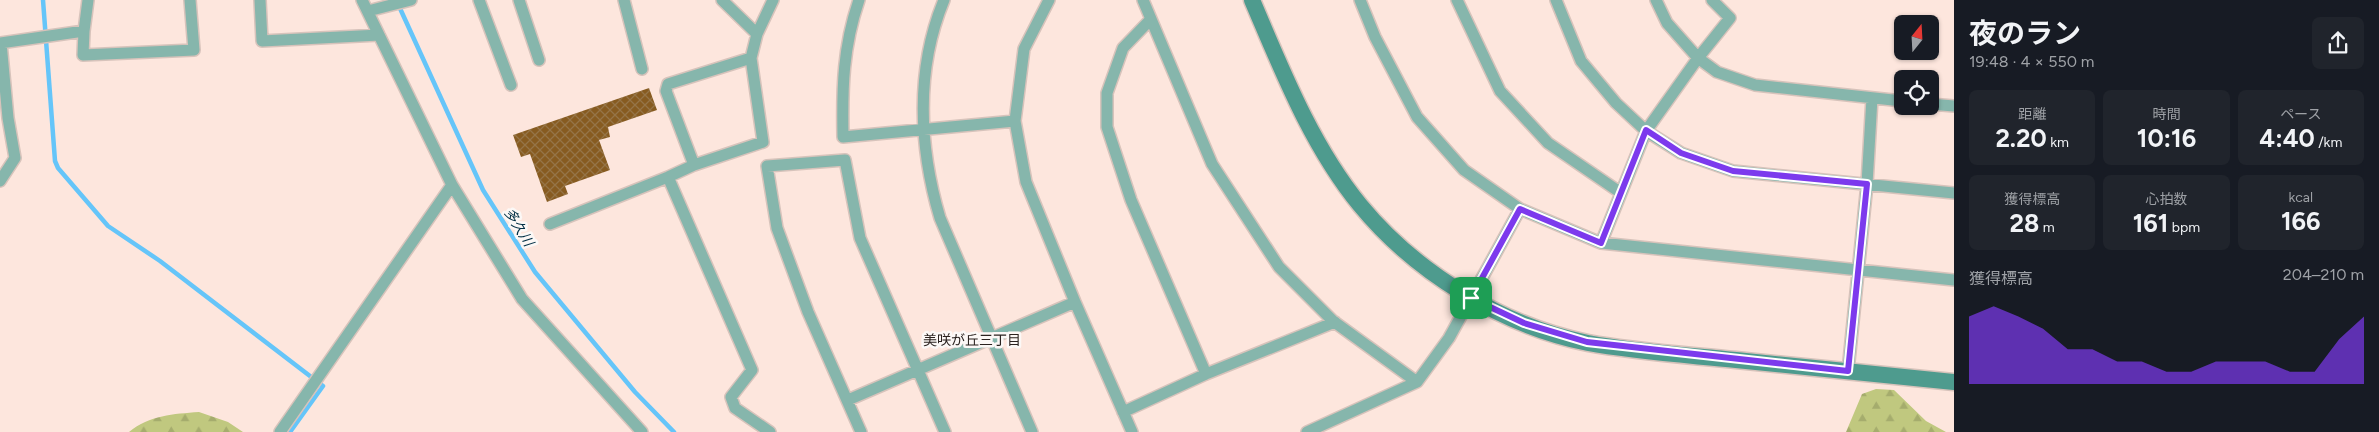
<!DOCTYPE html>
<html lang="ja">
<head>
<meta charset="utf-8">
<style>
  :root { --surface:#171b24; --page:#20242c; --text:#f1f3f6; --muted:#9ea1a6; --accent:#7c3aed }
  body { margin:0; font-family:Figtree,"Noto Sans JP",sans-serif; background:var(--page); color:var(--text); height:100vh; display:flex; flex-direction:column; font-size:19px; white-space:nowrap }
  * { box-sizing:border-box; margin:0 }
  p { font-size:16px; color:var(--muted) }
  .icon { flex:none; width:28px; height:28px; fill:none; stroke:currentColor; stroke-width:2; stroke-linecap:round; stroke-linejoin:round }
  .map { position:relative; flex:1; overflow:hidden }
  .side { display:flex; flex-direction:column; background:var(--surface); width:425px }
  .side>* { flex:none }
  .needle { width:32px; rotate:18deg }
  .buttons { position:absolute; left:1894px; top:15px; display:grid; gap:10px }
  .buttons a { display:grid; place-items:center; width:45px; height:45px; border-radius:8px; background:var(--surface); box-shadow:0 1px 4px #0004; font-size:25px }
  .pin { position:absolute; display:grid; place-items:center; width:42px; height:42px; color:#fff; margin:-21px; border-radius:10px; box-shadow:0 2px 8px #0006 }
  .round { display:grid; place-items:center; flex:none; width:52px; height:52px; border-radius:8px; background:var(--page) }
  .summary { display:flex; align-items:center; justify-content:space-between; height:85px; padding:0 15px }
  h1 { font-size:28px; font-weight:700; line-height:38px }
  .figures { display:grid; grid-template-columns:repeat(3,1fr); gap:8px; height:85px; padding:5px 15px }
  .figures div { display:grid; align-content:center; border-radius:8px; background:var(--page); text-align:center }
  .figures b { font-size:25px; font-weight:700 }
  .figures small { font-size:14px; font-weight:400 }
  .figures p { font-size:14px }
  .chart { height:140px; padding:10px 15px }
  .chart p { display:flex; justify-content:space-between }
  .chart svg { width:100%; height:90px; margin-top:5px; fill:var(--accent); opacity:.7 }
  main { display:flex; flex:1; min-height:0 }
  .map>svg:first-child { display:block }
  .forest { fill:url(#forest-firs) }
  .lines { fill:none; stroke-linecap:round; stroke-linejoin:round }
  .stream { stroke:#65c5f9; stroke-width:4.5 }
  .building { fill:url(#building-cross-hatch) }
  .street-casing { stroke:#d7c3bb; stroke-width:14 }
  .secondary-casing { stroke:#d7c3bb; stroke-width:19 }
  .street { stroke:#86b6ac; stroke-width:11 }
  .secondary { stroke:#4e9b8e; stroke-width:16 }
  .route-casing { stroke:#fff; stroke-width:10 }
  .route { stroke:#7c3aed; stroke-width:6 }
  .labels { text-anchor:middle; stroke-width:5; stroke-linejoin:round; paint-order:stroke }
  .water-label { font-size:14px; font-style:italic; fill:#022f44; stroke:#fcf8f6 }
  .neighbourhood-label { font-size:14px; fill:#2a221f; stroke:#fcf8f6 }
</style>
</head>
<body>
<main>
<div class="map">
<svg width="1954" height="432" viewBox="0 0 1954 432">
  <defs>
    <pattern id="forest-firs" width="22" height="20" patternUnits="userSpaceOnUse" patternTransform="scale(1.25)"><rect width="22" height="20" fill="#c0c87f"/><path d="M5 1l3.5 6h-7zM16 11l3.5 6h-7z" fill="#a5ac6d"/></pattern>
    <pattern id="building-cross-hatch" width="8" height="8" patternUnits="userSpaceOnUse" patternTransform="scale(1.25)"><rect width="8" height="8" fill="#875b20"/><path d="M0 0l8 8M0 8l8-8" fill="none" stroke="#957447"/></pattern>
  </defs>
  <rect width="100%" height="100%" fill="#fde6dd"/>
  <!-- forest -->
  <path class="forest" d="M1876,389L1894,390L1926,421L1946,432H1846L1862,394Z
    M199,412L228,422L243,432H129C150,415 173,414 199,412Z"/>
  <g class="lines">
    <!-- stream -->
    <path class="stream" d="M43,0L55,161L58,168L108,226L160,261L323,386L290,432
      M398,4L483,190L535,272L635,392L674,432"/>
  </g>
  <!-- building -->
  <path class="building" d="M649,88L657,110L608,127L610,137L599,140L610,170L565,186L568,194L547,202L530,154L521,157L513,135Z"/>
  <g class="lines">
    <!-- street casing -->
    <g class="street-casing">
      <path id="street" d="M260,0L262,41L379,35
        M362,0L452,185L522,299L642,432
        M479,0L511,85
        M519,0L539,60
        M624,0L642,69
        M722,0L757,34
        M859,0C843,47 842,87 843,137L1015,121
        M944,0C915,70 919,147 940,218L1032,432
        M1049,0L1024,49L1015,121L1026,182L1075,302L1132,432
        M1143,0L1212,164L1279,267L1333,321L1417,382
        M1360,0L1375,37L1417,117L1464,170L1520,209L1601,243L1954,280
        M1457,0L1500,91L1548,143L1621,193
        M1556,0L1581,61L1616,103L1646,131L1681,153L1733,171L1954,193
        M1656,0L1667,23L1698,58L1717,72L1755,85L1902,101
        M368,11L411,0
        M1151,19L1123,48L1107,93V127L1131,200L1206,374
        M84,31L83,55L194,50L190,0
        M0,43L84,31L88,0
        M1930,104L1954,106
        M694,165L666,91L668,84L751,58
        M668,177L752,370L731,397L735,408L770,432
        M0,181L15,158L8,118L1,43
        M550,224L668,177L694,165L763,142L751,58L757,34L773,0
        M1601,243L1646,131L1698,58L1730,18L1712,0
        M1848,371L1867,184L1872,98
        M848,400L1075,302
        M1123,412L1206,374L1335,322
        M280,432L452,185
        M861,432L808,312L777,228L767,166L845,160L860,238L945,432
        M1307,432L1417,382L1449,338L1520,209"/>
    </g>
    <!-- secondary casing -->
    <g class="secondary-casing">
      <path id="secondary" d="M1252,0C1282,70 1311,145 1360,205C1415,272 1502,326 1588,343C1637,352 1687,355 1736,360C1809,367 1881,375 1954,382"/>
    </g>
    <!-- street -->
    <use href="#street" class="street"/>
    <!-- secondary -->
    <use href="#secondary" class="secondary"/>
  </g>
  <g class="lines">
    <!-- route casing -->
    <g class="route-casing">
      <path id="route" d="M1646,130L1681,153L1733,171L1867,184L1848,371L1587,342L1524,323L1471,298L1520,209L1601,243Z"/>
    </g>
    <!-- route -->
    <use href="#route" class="route"/>
  </g>
  <g class="labels">
    <!-- water labels -->
    <g class="water-label">
      <text transform="translate(519 227) rotate(58)" y="5">多久川</text>
    </g>
    <!-- neighbourhood labels -->
    <g class="neighbourhood-label">
      <text x="972" y="345">美咲が丘三丁目</text>
    </g>
  </g>
</svg>
<div class="buttons">
<a><svg class="needle" viewBox="-14 -14 28 28"><path d="M0-13l5 13h-10z" fill="#e53935"/><path d="M0 13l5-13h-10z" fill="#9ea1a6"/></svg></a>
<a><svg class="icon" aria-label="locate" viewBox="0 0 24 24"><circle cx="12" cy="12" r="6"/><path d="M12 2v4M12 18v4M2 12h4M18 12h4"/></svg></a>
</div>
<div class="pin" style="left:1471px;top:298px;background:#1e9e55"><svg class="icon" aria-label="arrive" viewBox="0 0 24 24"><path d="M6 21V4h12l-3 4 3 4H6"/></svg></div>
</div>
<section class="side">
<div class="summary"><div><h1>夜のラン</h1><p>19:48 · 4 × 550 m</p></div><a class="round"><svg class="icon" aria-label="share" viewBox="0 0 24 24"><path d="M12 15V3M7 8l5-5 5 5M5 13v7h14v-7"/></svg></a></div>
<div class="figures">
<div><p>距離</p><b>2.20<small> km</small></b></div>
<div><p>時間</p><b>10:16</b></div>
<div><p>ペース</p><b>4:40<small> /km</small></b></div>
</div>
<div class="figures">
<div><p>獲得標高</p><b>28<small> m</small></b></div>
<div><p>心拍数</p><b>161<small> bpm</small></b></div>
<div><p>kcal</p><b>166</b></div>
</div>
<div class="chart"><p><span>獲得標高</span>204–210 m</p>
<svg viewBox="0 0 160 44" preserveAspectRatio="none"><path d="M0 44V11L10 6L20 11L30 17L40 27L50 27L60 33L70 33L80 38L90 38L100 33L110 33L120 33L130 38L140 38L150 22L160 11V44z"/></svg>
</div>
</section>
</main>
</body>
</html>
